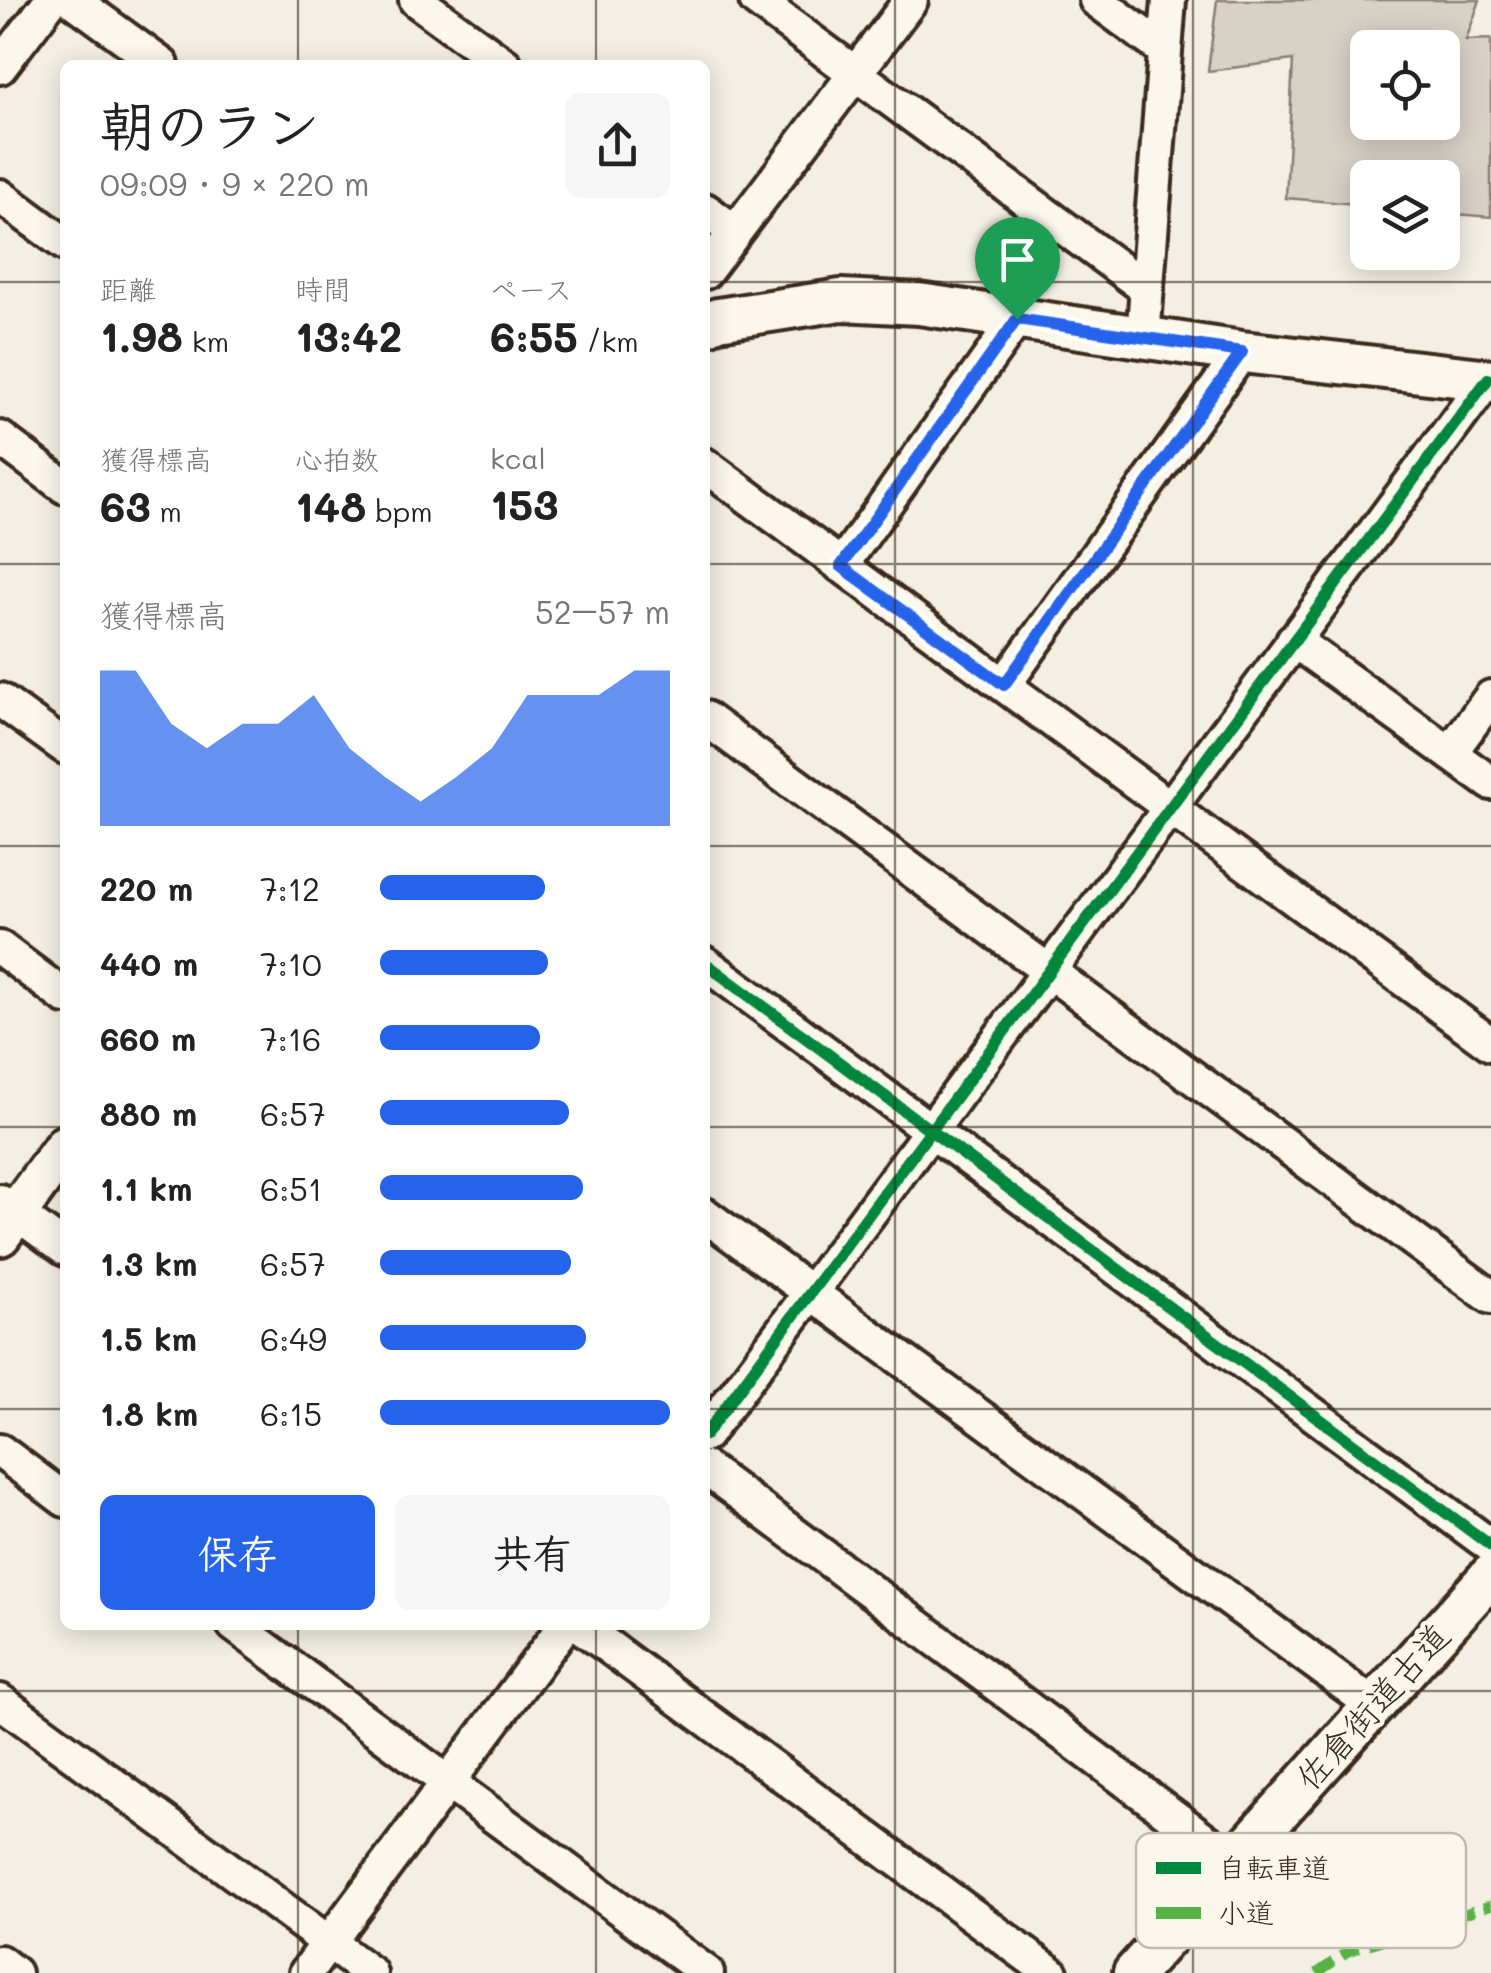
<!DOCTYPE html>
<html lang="ja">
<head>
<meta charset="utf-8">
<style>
  :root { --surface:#fff; --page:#f6f6f6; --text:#222; --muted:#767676; --accent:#2563eb }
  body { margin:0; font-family:Mali,"Klee One",sans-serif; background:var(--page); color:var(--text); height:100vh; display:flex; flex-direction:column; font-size:38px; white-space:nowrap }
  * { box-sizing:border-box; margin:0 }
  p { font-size:32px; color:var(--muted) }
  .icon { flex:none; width:55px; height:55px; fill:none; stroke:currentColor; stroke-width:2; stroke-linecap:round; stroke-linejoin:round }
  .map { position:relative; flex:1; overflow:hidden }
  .drawer { position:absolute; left:60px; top:60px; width:650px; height:1570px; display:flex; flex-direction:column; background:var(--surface); border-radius:15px; box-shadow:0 5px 25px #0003 }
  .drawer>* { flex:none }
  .controls { position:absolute; left:1350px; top:30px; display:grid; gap:20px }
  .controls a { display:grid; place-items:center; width:110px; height:110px; border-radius:15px; background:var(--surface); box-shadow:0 5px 25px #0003; font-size:50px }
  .pin { position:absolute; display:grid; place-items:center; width:85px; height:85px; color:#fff; margin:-102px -42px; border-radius:50% 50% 50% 0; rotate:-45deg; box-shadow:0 0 10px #0007 }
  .pin .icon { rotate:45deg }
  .round { display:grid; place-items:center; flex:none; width:105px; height:105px; border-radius:15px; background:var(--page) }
  .headline { display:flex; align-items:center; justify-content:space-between; height:170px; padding:0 40px }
  h1 { font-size:55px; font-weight:700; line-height:75px }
  .stats { display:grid; grid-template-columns:repeat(3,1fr); gap:15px; height:170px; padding:10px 40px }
  .stats div { display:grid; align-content:center }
  .stats b { font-size:42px; font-weight:700 }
  .stats small { font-size:28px; font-weight:400 }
  .stats p { font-size:28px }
  .chart { height:280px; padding:20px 40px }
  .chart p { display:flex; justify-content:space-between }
  .chart svg { width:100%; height:180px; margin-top:10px; fill:var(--accent); opacity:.7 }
  .action { display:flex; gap:20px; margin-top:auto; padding:20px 40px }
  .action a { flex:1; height:115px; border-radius:15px; background:var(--accent); color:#fff; font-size:40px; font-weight:700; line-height:115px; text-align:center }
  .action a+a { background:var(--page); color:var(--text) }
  ul { padding:0 40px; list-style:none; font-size:32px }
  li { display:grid; grid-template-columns:160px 120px 1fr; align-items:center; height:75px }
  li i { height:25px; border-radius:12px; background:var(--accent) }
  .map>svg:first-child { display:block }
  .green { fill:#d8d1c6; stroke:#8a7e72; stroke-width:2.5; fill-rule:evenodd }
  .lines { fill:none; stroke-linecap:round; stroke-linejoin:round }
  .minor-casing { stroke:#3b2a1e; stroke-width:40 }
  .tertiary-casing { stroke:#3b2a1e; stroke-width:48 }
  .minor { stroke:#fbf7ec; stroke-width:32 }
  .tertiary { stroke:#fbf7ec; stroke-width:40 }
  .quiet { stroke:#57b245; stroke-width:10; stroke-dasharray:20 10; stroke-linecap:butt }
  .cycleway-casing { stroke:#fbf7ec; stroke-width:19 }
  .cycleway { stroke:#00873e; stroke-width:12 }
  .route-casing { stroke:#fff; stroke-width:20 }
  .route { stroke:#2563eb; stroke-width:12 }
  .grid { fill:none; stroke:#3b2a1e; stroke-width:2.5; stroke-opacity:0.55 }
  .labels { text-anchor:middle; stroke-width:9; stroke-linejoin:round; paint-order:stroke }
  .street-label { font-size:35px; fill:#3b2a1e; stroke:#fbf7ec }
  .key { fill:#fbf7ec; stroke:#c1baae; stroke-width:2.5 }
  .key-label { font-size:28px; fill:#3b2a1e }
</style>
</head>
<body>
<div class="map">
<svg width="1491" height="1973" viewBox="0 0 1491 1973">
  <rect width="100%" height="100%" fill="#f3efe4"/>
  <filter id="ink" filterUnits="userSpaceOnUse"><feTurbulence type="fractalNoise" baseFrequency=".01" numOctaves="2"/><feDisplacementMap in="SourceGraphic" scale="20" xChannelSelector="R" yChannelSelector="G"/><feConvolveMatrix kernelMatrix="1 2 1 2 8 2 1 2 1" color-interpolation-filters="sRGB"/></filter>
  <g filter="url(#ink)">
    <!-- green -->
    <path class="green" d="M1217,0H1480L1466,40L1491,39V217L1443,213L1442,178H1368L1367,205L1286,198L1293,60L1208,71ZM1368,48H1442V122H1368Z"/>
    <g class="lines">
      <!-- minor casing -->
      <g class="minor-casing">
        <path id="minor" d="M73,0L162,65
          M416,0L505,65
          M756,0L1147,289
          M1096,0L1165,51
          M0,67L51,0
          M0,196L65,244
          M705,210L735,232
          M705,272L911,0
          M1143,338L1169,0
          M0,438L65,487
          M705,465L1491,1044
          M841,566L1017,319
          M1293,640L1491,783
          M1004,685L1242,352
          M0,700L65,747
          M705,718L1491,1297
          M1450,753L1491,697
          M0,948L65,997
          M705,963L1491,1546
          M0,1201L65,1249
          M705,1215L1373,1705
          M705,1435L1488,379
          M0,1451L65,1500
          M705,1468L1235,1862
          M234,1625L707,1973
          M579,1625L1051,1973
          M0,1701L370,1973
          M0,1962L14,1973
          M306,1973L565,1625"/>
      </g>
      <!-- tertiary casing -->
      <g class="tertiary-casing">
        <path id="tertiary" d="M705,325L718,319L841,300L919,304L1242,352L1491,380
          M0,1235L65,1146
          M1134,1973L1491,1575"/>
      </g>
      <!-- minor -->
      <use href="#minor" class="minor"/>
      <!-- tertiary -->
      <use href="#tertiary" class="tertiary"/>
      <!-- quiet -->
      <path class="quiet" d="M1317,1973L1347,1952L1491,1905"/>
      <!-- cycleway casing -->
      <g class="cycleway-casing">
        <path id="cycleway" d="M705,963L1491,1546
          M705,1435L1488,379"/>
      </g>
      <!-- cycleway -->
      <use href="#cycleway" class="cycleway"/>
    </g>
  </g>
  <g class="lines" filter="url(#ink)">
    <!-- route casing -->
    <g class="route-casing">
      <path id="route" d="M1017,319L1242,352L1004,685L841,566Z"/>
    </g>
    <!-- route -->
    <use href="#route" class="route"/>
  </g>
  <!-- grid -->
  <path class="grid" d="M298,0V65M596,0V65M895,0V1973M1193,0V1973M0,282H65M705,282H1491M0,564H65M705,564H1491M0,846H65M705,846H1491M0,1127H65M705,1127H1491M0,1409H65M705,1409H1491M298,1625V1973M596,1625V1973M0,1691H1491"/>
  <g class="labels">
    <!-- street labels -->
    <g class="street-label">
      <text transform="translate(1373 1707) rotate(-48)" y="12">佐倉街道古道</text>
    </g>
  </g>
  <!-- legend -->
  <rect x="1136" y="1833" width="330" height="115" rx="15" class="key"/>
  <rect x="1156" y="1862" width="45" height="12" fill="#00873e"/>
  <rect x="1156" y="1907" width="45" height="12" fill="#57b245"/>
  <g class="key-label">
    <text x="1218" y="1878">自転車道</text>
    <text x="1218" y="1923">小道</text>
  </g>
</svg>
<div class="controls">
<a><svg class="icon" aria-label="locate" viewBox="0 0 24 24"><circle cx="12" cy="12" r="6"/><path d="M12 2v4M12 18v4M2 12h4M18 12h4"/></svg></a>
<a><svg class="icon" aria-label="layers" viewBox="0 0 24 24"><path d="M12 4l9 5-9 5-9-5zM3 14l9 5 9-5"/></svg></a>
</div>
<div class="pin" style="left:1017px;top:319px;background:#1e9e55"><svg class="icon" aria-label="arrive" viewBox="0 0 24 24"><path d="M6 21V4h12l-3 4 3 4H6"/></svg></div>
<section class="drawer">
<div class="headline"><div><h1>朝のラン</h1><p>09:09 · 9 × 220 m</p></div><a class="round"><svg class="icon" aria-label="share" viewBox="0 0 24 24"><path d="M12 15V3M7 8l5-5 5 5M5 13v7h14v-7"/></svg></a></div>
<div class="stats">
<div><p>距離</p><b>1.98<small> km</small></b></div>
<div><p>時間</p><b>13:42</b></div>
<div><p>ペース</p><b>6:55<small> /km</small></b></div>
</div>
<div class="stats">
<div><p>獲得標高</p><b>63<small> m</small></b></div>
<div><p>心拍数</p><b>148<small> bpm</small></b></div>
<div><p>kcal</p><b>153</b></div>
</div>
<div class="chart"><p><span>獲得標高</span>52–57 m</p>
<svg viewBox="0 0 160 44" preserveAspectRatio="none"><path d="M0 44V6L10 6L20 19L30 25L40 19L50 19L60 12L70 25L80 32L90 38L100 32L110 25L120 12L130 12L140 12L150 6L160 6V44z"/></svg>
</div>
<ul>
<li><b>220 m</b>7:12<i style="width:57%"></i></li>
<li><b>440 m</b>7:10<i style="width:58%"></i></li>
<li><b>660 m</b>7:16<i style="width:55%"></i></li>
<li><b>880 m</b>6:57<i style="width:65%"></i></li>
<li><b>1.1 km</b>6:51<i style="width:70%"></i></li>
<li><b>1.3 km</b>6:57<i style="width:66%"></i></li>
<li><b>1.5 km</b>6:49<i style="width:71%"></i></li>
<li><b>1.8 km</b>6:15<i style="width:100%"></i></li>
</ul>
<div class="action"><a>保存</a><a>共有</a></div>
</section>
</div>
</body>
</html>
